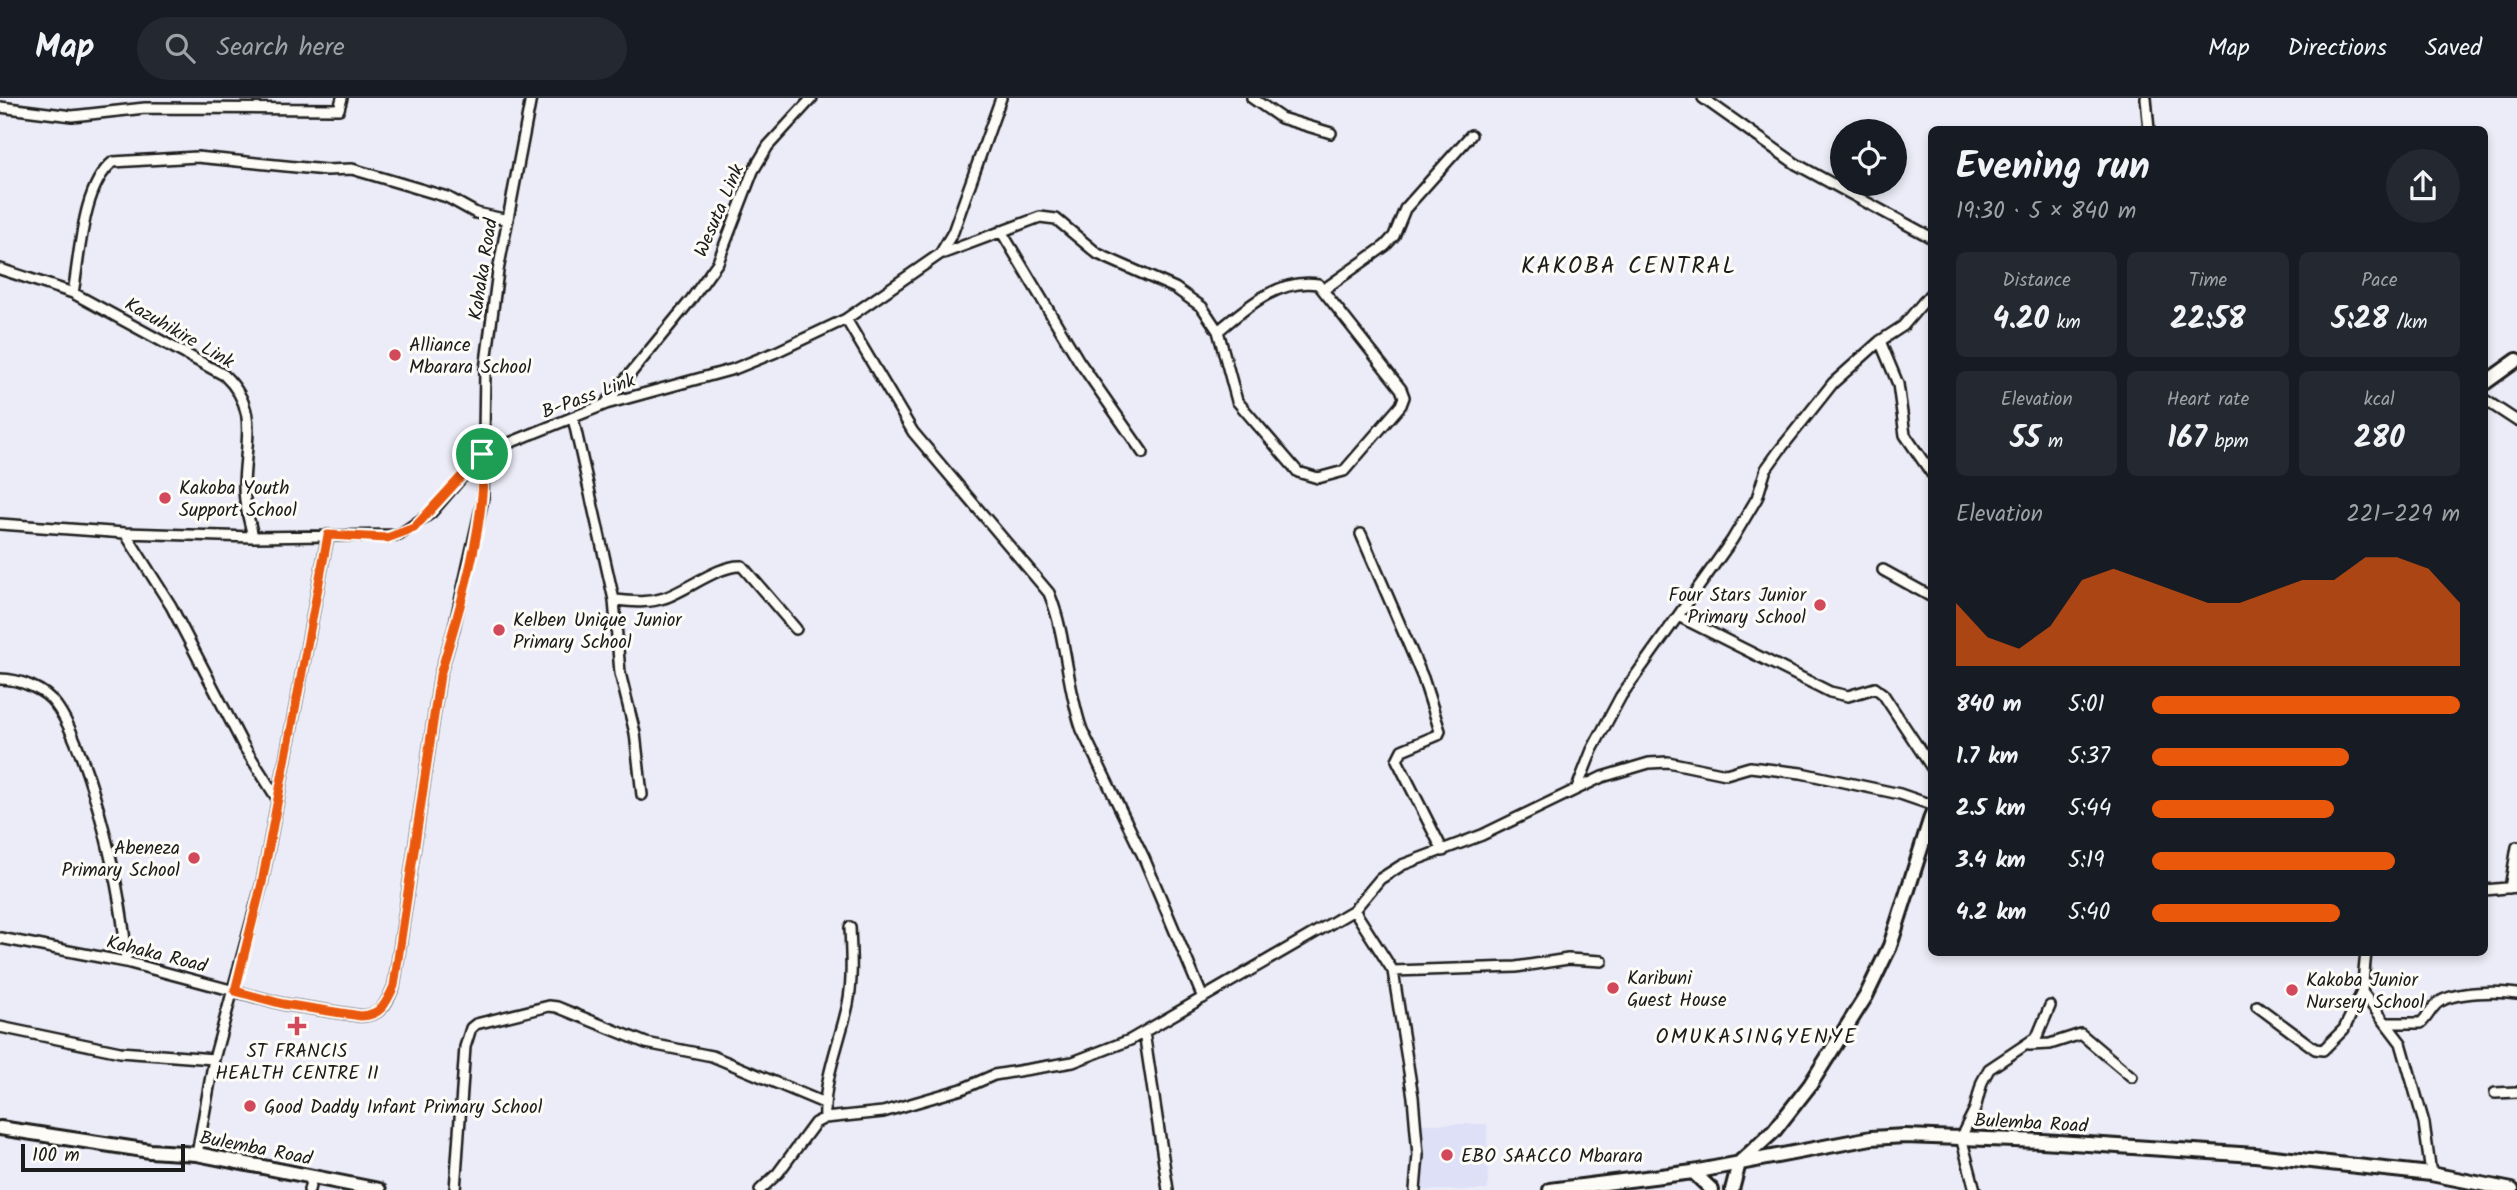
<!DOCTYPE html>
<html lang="en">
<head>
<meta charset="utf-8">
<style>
  :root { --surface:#171b24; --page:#242831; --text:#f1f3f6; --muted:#9ea1a6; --line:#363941; --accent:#ea580c }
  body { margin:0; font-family:Kalam,sans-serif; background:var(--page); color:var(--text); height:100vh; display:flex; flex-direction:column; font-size:26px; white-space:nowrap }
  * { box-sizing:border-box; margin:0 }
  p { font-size:23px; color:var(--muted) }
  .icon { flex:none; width:38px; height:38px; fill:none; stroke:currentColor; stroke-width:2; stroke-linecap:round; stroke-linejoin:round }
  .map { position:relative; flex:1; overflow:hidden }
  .panel { position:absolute; left:1928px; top:28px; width:560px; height:830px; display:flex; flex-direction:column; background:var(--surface); border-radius:10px; box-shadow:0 4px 10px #0003 }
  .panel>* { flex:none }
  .buttons { position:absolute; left:1830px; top:21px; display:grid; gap:14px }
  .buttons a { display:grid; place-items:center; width:77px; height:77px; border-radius:50%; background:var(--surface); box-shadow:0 4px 10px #0003; font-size:35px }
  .scale { position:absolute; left:21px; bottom:18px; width:164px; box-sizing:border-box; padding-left:7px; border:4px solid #1c1c1c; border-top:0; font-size:19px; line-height:24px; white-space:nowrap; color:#1c1c1c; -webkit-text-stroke:5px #fdfcf7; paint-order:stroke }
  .pin { position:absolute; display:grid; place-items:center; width:60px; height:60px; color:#fff; margin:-30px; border:4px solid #fff; border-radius:50%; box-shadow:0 2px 7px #0007 }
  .round { display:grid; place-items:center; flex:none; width:74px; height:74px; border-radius:37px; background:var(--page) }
  .head { display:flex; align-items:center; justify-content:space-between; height:119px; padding:0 28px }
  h1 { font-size:38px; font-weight:800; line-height:52px }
  .metrics { display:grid; grid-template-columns:repeat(3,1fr); gap:10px; height:119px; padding:7px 28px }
  .metrics div { display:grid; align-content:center; border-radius:10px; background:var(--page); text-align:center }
  .metrics b { font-size:30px; font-weight:800 }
  .metrics small { font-size:19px; font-weight:400 }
  .metrics p { font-size:19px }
  .chart { height:196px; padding:14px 28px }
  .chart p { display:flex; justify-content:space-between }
  .chart svg { width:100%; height:126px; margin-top:7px; fill:var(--accent); opacity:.7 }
  ul { padding:0 28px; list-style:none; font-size:23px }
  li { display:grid; grid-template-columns:112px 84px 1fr; align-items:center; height:52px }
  li i { height:18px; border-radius:9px; background:var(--accent) }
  header { display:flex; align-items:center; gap:42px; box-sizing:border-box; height:98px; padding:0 35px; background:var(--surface); border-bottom:2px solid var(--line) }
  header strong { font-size:33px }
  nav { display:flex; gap:38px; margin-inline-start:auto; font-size:24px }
  .search { width:490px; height:63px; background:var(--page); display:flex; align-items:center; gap:18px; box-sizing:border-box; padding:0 24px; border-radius:38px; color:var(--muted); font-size:26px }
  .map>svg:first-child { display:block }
  .built { fill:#dee0f7 }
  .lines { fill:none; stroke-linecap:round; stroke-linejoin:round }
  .street-casing { stroke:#1c1c1c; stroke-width:14 }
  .secondary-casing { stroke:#1c1c1c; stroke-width:18 }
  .street { stroke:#fdfcf7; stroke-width:9 }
  .secondary { stroke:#fdfcf7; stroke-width:12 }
  .route-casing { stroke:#fff; stroke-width:14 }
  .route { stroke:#ea580c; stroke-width:9 }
  .poi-dot { fill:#d1495b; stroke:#fdfcf7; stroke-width:2.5 }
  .labels { text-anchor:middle; stroke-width:6; stroke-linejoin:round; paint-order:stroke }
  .street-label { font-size:19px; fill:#1c1c1c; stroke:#fdfcf7 }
  .poi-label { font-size:19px; fill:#1c1c1c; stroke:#fdfcf7; text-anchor:start }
  .neighbourhood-label { font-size:21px; letter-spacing:2px; fill:#1c1c1c; stroke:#fdfcf7 }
  .quarter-label { font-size:23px; letter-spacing:2px; fill:#1c1c1c; stroke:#fdfcf7 }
</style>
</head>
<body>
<header>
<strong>Map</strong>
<div class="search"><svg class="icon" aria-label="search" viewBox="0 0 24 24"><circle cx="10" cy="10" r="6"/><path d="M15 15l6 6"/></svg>Search here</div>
<nav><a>Map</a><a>Directions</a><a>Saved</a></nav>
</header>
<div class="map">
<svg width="2517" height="1092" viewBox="0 0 2517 1092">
  <rect width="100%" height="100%" fill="#ebecf7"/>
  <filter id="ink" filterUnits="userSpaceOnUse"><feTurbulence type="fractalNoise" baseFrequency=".0143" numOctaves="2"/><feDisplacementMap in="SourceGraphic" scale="14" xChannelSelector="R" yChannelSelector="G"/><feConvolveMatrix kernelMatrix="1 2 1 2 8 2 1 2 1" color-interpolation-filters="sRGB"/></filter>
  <g filter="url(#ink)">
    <!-- built -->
    <path class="built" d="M1410,1026H1487L1488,1092H1409Z"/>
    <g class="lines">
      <!-- street casing -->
      <g class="street-casing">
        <path id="street" d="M1252,0L1281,20L1331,35
          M1703,0L1796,66L1932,140
          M2146,0L2149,32
          M0,9L72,18L145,10L339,11L342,0
          M1001,133L1079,263L1143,355
          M944,155L1040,119L1056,121L1098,156L1175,190L1202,209L1218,233L1237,303L1298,374L1318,380L1344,373L1401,307L1404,299L1401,291L1318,186C1278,180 1246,210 1218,233
          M0,171L73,195L224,277C261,312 244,345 244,390C244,407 250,424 253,439
          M1323,192L1385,148L1394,138L1405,111L1471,37
          M73,195C80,158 82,88 113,64L197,59L326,72L352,71L447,99L476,115L508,122
          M846,221L913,334L1049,495C1067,539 1066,587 1082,632L1144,760L1203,900
          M1880,243L1898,286L1905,337L1932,376
          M2485,302L2517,323
          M607,304L690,203L718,164L753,73L768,48L812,0
          M573,320L614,502L620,575L635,635L642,697
          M0,426L125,435L253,439L399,437L431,415L482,356L606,306L734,271L776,254L846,221L940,156L953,134L1001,0
          M125,435L171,508L243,647L278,702
          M1361,436L1423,580L1440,633L1438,637L1402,652L1397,662L1443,753
          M1883,472L1932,499
          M614,502C631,503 647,506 664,500C686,493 720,466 742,468L796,531
          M1678,518L1830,594L1848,598L1875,590L1883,596L1932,670
          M0,581C19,581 45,591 56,607C90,653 126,807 126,864
          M1577,690L1592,652L1621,598L1732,442L1757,400L1766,371L1779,353L1833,285L1880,243L1903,228L1932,194
          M2510,790L2517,749
          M2485,792L2517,789
          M1354,812L1393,873L1413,999L1418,1057L1415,1092
          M0,840L126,864L283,906L361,918C382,917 386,906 394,888L440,577L454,530L483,401L485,272L498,173L531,0
          M1393,873L1516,869L1568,861L1602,863
          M2362,894L2401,945L2424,1025L2431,1076
          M2257,908L2315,951L2323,952L2344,931L2362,894L2366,854
          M2388,925H2421C2428,919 2432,908 2439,904C2457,893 2498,893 2517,896
          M0,929L120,954L214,961
          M1144,934L1168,1092
          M2029,947L2050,946L2081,936L2132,979
          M2495,995L2517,994
          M825,1020C823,981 840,944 848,906C853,881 851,855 850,829
          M197,1056L214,961L262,785L328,437
          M309,1092L312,1079
          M455,1092L465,949L471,930L476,926L549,908L557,909L646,945L712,958L824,1005
          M760,1092L778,1075L815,1025L825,1020L883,1014L962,991L994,977L1073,964L1130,942L1354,812L1380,781L1402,767L1482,737L1602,679L1649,665L1668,664L1726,676L1750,669L1801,675L1900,696L1932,707
          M1975,1092L1961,1039L1975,1011L1982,984L1989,971L2037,939L2050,908"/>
      </g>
      <!-- secondary casing -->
      <g class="secondary-casing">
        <path id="secondary" d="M2485,285L2517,262
          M0,1030L150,1053L197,1056L379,1092
          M1693,1074L1712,1092
          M1550,1092L1693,1074L1871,1040L1905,1038L2042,1043L2255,1057L2431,1076L2512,1092
          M1732,1092L1739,1065L1774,1033L1810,987L1866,898L1890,848L1932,716"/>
      </g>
      <!-- street -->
      <use href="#street" class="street"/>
      <!-- secondary -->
      <use href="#secondary" class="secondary"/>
    </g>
  </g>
  <g class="lines" filter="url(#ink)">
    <!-- route casing -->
    <g class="route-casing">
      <path id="route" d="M482,356C489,418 458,517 440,577L394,888C386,906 381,917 361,918L283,906L235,893L262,785L328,437L387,440L414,430Z"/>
    </g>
    <!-- route -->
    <use href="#route" class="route"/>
  </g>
  <!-- markers -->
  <g class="poi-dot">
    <circle cx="395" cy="257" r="7"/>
    <circle cx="165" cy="400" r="7"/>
    <circle cx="1820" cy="507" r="7"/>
    <circle cx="499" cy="532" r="7"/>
    <circle cx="194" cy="760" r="7"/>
    <circle cx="1613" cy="890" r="7"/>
    <circle cx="2292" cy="892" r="7"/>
    <path d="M293.5 917.5h7v7h7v7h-7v7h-7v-7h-7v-7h7z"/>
    <circle cx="250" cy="1008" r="7"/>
    <circle cx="1447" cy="1057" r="7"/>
  </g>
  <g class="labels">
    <!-- street labels -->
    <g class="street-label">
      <text transform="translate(718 112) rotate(-67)" y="7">Wesuta Link</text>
      <text transform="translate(482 171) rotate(-81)" y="7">Kahaka Road</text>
      <text transform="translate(180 234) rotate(30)" y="7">Kazuhikire Link</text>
      <text transform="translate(588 297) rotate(-20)" y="7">B-Pass Link</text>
      <text transform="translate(157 855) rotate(14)" y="7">Kahaka Road</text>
      <text transform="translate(2031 1024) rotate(3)" y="7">Bulemba Road</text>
      <text transform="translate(256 1049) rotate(11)" y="7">Bulemba Road</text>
    </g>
    <!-- poi labels -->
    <g class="poi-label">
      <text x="409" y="253">Alliance<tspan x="409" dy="22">Mbarara School</tspan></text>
      <text x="179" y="396">Kakoba Youth<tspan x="179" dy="22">Support School</tspan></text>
      <text x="1806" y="503" text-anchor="end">Four Stars Junior<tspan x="1806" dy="22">Primary School</tspan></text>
      <text x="513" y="528">Kelben Unique Junior<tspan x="513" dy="22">Primary School</tspan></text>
      <text x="180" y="756" text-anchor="end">Abeneza<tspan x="180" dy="22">Primary School</tspan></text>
      <text x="1627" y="886">Karibuni<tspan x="1627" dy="22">Guest House</tspan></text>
      <text x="2306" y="888">Kakoba Junior<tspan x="2306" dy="22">Nursery School</tspan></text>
      <text x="297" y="959" text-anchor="middle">ST FRANCIS<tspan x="297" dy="22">HEALTH CENTRE II</tspan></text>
      <text x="264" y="1015">Good Daddy Infant Primary School</text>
      <text x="1461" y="1064">EBO SAACCO Mbarara</text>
    </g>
    <!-- neighbourhood labels -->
    <g class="neighbourhood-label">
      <text x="1757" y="945">OMUKASINGYENYE</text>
    </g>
    <!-- quarter labels -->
    <g class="quarter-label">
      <text x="1629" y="175">KAKOBA CENTRAL</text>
    </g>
  </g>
</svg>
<div class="buttons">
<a><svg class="icon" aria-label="locate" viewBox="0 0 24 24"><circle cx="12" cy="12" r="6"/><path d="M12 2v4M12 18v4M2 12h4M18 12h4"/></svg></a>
</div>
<div class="scale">100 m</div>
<div class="pin" style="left:482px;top:356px;background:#1e9e55"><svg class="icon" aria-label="arrive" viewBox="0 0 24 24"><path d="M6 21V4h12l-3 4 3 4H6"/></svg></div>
<section class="panel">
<div class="head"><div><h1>Evening run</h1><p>19:30 · 5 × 840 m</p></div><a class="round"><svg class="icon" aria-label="share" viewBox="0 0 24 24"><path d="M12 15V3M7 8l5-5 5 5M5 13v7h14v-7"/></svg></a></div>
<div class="metrics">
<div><p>Distance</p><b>4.20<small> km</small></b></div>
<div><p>Time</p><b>22:58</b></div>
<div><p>Pace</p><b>5:28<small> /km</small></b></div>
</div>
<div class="metrics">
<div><p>Elevation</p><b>55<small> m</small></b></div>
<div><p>Heart rate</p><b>167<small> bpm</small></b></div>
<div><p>kcal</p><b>280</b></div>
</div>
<div class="chart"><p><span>Elevation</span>221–229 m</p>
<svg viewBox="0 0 160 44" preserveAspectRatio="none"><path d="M0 44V22L10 34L20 38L30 30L40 14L50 10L60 14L70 18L80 22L90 22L100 18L110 14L120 14L130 6L140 6L150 10L160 22V44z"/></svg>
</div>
<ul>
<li><b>840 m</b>5:01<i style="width:100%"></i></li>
<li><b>1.7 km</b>5:37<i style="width:64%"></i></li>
<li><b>2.5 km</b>5:44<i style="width:59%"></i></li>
<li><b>3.4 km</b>5:19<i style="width:79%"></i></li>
<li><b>4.2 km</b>5:40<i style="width:61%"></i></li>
</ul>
</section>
</div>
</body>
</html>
